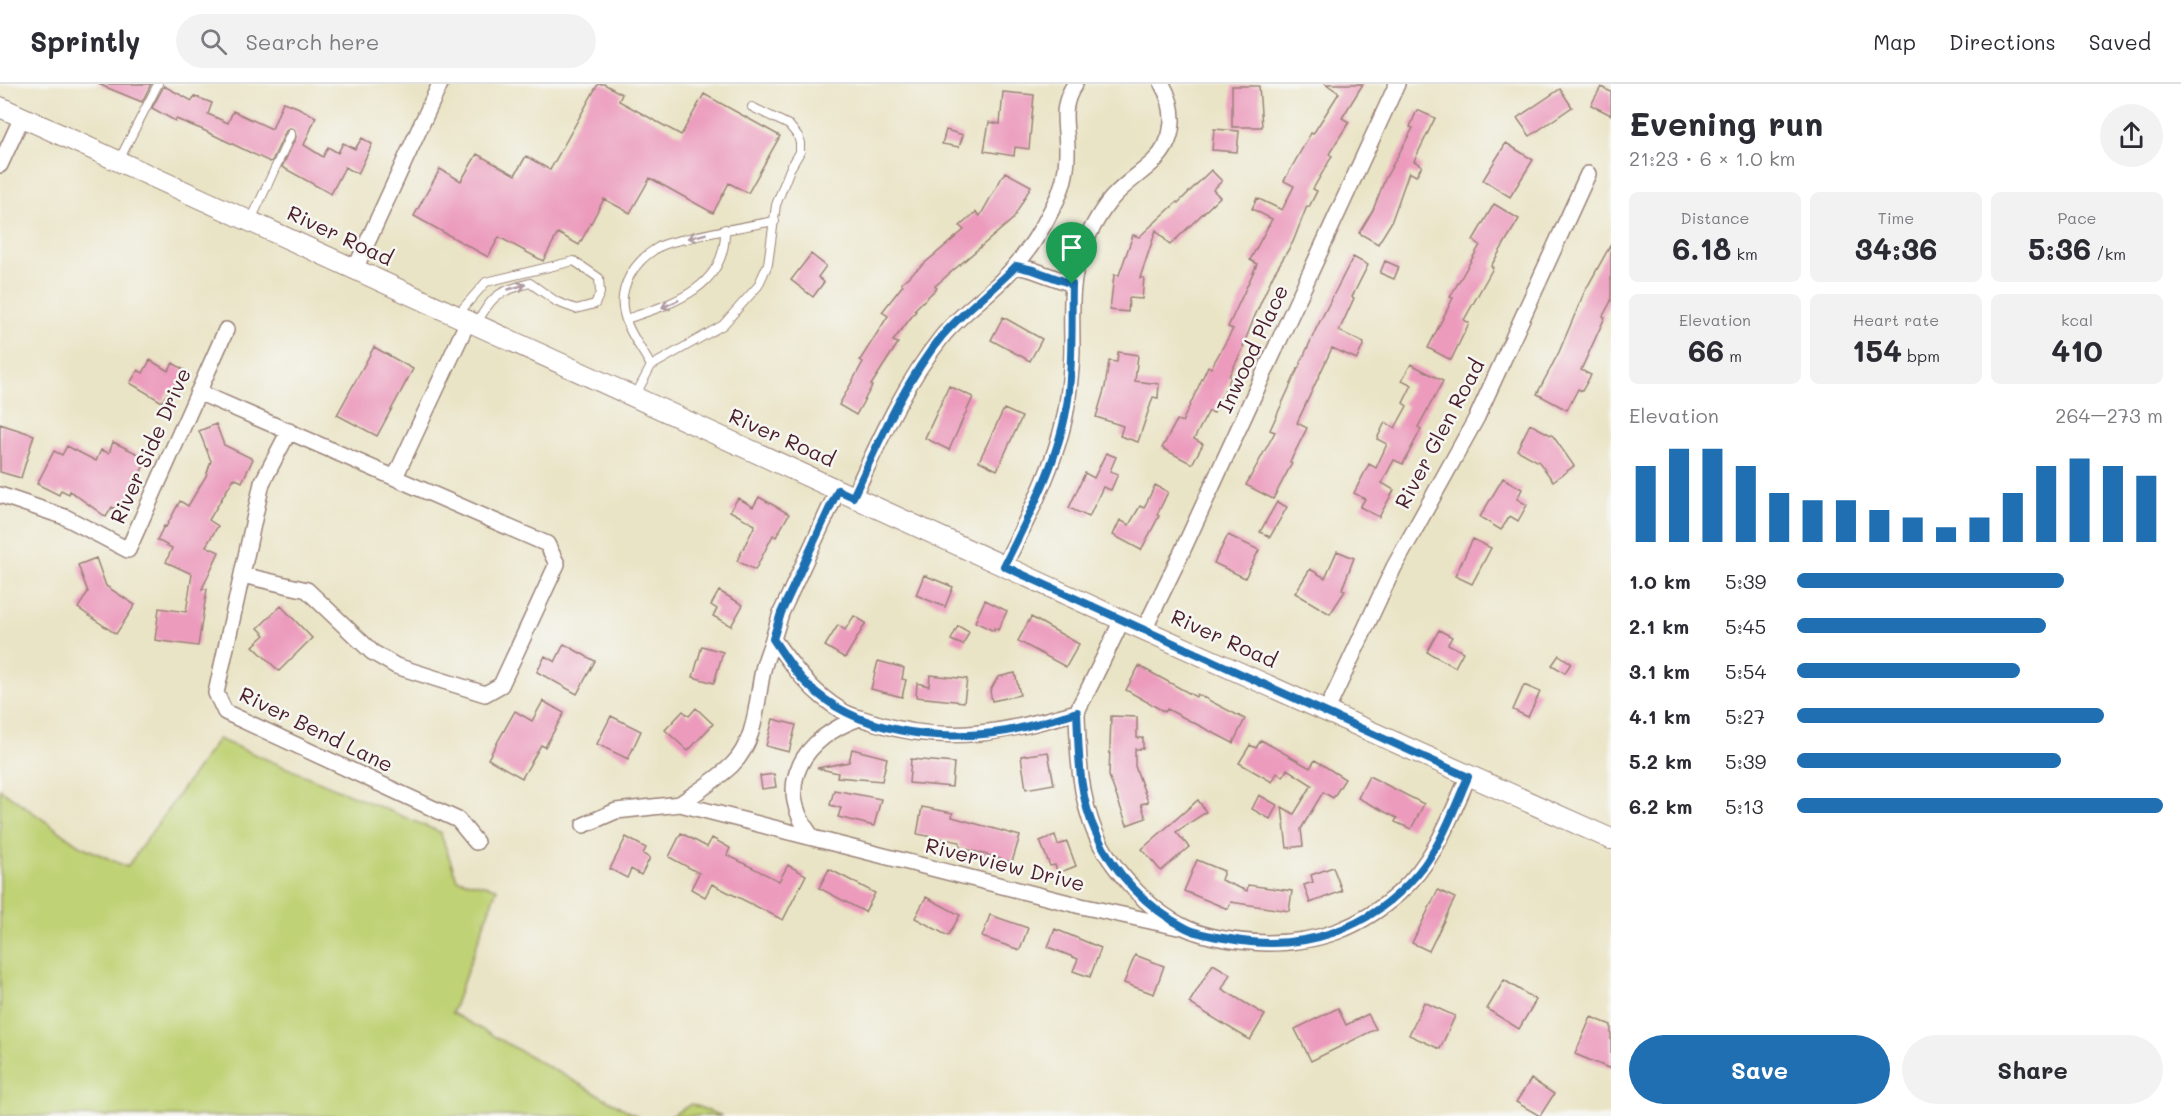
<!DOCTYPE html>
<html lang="en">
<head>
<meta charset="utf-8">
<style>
  :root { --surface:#fff; --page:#f2f2f3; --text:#2b2b33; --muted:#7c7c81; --line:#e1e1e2; --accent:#1f6fb2 }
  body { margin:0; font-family:Mali,sans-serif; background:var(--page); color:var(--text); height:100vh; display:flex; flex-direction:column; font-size:22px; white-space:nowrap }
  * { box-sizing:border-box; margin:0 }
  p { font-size:20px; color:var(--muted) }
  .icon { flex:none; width:33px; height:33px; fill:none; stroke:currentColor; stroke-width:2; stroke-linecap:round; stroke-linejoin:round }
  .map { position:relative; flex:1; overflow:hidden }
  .details { display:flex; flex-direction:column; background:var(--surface); width:570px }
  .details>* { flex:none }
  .pin { position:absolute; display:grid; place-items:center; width:51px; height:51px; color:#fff; margin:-62px -26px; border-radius:50% 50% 50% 0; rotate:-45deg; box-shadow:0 0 6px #0007 }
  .pin .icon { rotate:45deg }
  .round { display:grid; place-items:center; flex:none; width:63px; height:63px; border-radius:32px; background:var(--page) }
  .overview { display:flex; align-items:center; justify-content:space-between; height:102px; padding:0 18px }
  h1 { font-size:33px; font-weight:800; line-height:45px }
  .metrics { display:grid; grid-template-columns:repeat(3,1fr); gap:9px; height:102px; padding:6px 18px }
  .metrics div { display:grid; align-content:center; border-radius:9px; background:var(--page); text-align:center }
  .metrics b { font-size:30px; font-weight:800 }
  .metrics small { font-size:16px; font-weight:400 }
  .metrics p { font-size:16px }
  .chart { height:168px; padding:12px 18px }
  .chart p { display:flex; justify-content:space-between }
  .chart svg { width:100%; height:108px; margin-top:6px; stroke:var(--accent); stroke-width:6 }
  .cta { display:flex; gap:12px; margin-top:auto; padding:12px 18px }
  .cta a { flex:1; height:69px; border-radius:36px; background:var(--accent); color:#fff; font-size:24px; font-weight:800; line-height:69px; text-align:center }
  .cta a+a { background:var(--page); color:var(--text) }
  ul { padding:0 18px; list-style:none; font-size:20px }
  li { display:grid; grid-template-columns:96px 72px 1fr; align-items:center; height:45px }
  li i { height:15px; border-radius:8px; background:var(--accent) }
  header { display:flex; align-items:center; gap:36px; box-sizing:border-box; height:84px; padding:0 30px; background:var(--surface); border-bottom:2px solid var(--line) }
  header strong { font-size:28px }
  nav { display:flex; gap:33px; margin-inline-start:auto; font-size:21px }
  .search { width:420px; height:54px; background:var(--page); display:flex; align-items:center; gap:15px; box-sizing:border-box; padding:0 21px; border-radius:33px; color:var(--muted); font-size:22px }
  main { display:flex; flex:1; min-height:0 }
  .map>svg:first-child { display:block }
  .green { fill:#bfd275; stroke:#847850; stroke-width:1.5 }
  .building { fill:#ec9bbd }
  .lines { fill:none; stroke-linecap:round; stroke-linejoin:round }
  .service-casing { stroke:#9a8278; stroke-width:10 }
  .minor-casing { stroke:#9a8278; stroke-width:18 }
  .tertiary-casing { stroke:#9a8278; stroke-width:22 }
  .service { stroke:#fff; stroke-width:8 }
  .minor { stroke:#fff; stroke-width:15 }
  .tertiary { stroke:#fff; stroke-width:20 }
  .oneway { stroke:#ae9aa0 }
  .route-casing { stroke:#fff; stroke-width:12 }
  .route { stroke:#1f6fb2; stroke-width:8 }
  .labels { text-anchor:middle; stroke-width:5; stroke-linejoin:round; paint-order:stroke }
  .street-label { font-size:21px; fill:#4a1f2b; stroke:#f6f6f2 }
</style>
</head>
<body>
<header>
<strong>Sprintly</strong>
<div class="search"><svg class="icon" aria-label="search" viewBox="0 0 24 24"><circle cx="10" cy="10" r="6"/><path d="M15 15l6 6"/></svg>Search here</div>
<nav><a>Map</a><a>Directions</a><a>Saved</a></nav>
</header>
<main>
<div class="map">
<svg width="1611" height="1032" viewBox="0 0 1611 1032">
  <rect width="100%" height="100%" fill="#f6f6f2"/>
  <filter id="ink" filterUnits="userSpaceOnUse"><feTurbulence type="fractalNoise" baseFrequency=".0167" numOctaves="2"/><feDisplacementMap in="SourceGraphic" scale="12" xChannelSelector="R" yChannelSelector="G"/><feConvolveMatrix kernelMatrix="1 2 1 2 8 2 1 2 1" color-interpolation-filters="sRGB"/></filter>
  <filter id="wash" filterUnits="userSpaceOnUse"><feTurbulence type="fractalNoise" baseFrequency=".008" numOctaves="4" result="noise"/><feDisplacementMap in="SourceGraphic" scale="24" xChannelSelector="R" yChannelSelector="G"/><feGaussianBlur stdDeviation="1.35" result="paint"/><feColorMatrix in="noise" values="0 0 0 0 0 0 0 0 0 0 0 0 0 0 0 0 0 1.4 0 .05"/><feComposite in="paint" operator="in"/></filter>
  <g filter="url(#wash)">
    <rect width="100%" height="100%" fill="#eae4c6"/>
    <!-- green -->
    <path class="green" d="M218,655L440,748L457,795L497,804L452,929L637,1032H0V705L79,761L127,783Z
      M691,1020L722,1032H671Z"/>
    <g id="blocks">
      <!-- building -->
      <path class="building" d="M98,0H151L142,18Z
        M598,0H604L622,10L619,17L681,51L704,10L780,52L748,109L729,99L713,129L650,94L630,129L604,115L579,161L558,149L543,177L499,153L488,173L414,132L440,85L461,97L477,70L515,91L526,72L550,86Z
        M1326,0H1363L1342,34L1349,38L1329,70L1332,72L1313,105L1317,107L1309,123L1307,122L1293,158L1273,191L1254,234L1243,262L1244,263L1229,292L1231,293L1214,329L1209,327L1194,355L1203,360L1192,380L1162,364L1177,336L1182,338L1208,282L1211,284L1233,245L1228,243L1257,180L1250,176L1272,135L1252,125L1257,114L1282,126L1294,102L1284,97L1311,49L1313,50L1339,9Z
        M164,2L192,17L194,12L212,19L208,30L228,39L233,27L272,45L283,18L297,23L316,33L304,61L323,73L328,63L338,69L343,59L355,65L362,54L372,60L358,90L345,83L331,110L282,83L296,53L294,45L290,44L286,47L272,77L270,78L201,45L176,35L175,37L152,24Z
        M1232,2H1259L1262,43H1232Z
        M1601,3L1611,8V31L1591,21Z
        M1560,5L1572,23L1530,52L1517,34Z
        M1003,8L1034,11L1029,65L1015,63L1014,72L984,67L989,38L1000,40Z
        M1417,26L1435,34L1414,77L1422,82L1416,92L1409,88L1391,139L1378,160L1359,149L1373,126L1385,95L1413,44L1410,43Z
        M1214,45L1239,47L1237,68L1212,66Z
        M946,46L963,51L959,63L942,60Z
        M1506,59L1533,76L1510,113L1483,96Z
        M1211,86L1222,97L1213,106L1220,113L1170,161L1156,146L1140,194H1144L1142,215L1129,214L1128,228L1110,226L1114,191H1119L1133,151L1139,153L1177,118L1178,119Z
        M1005,88L1031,102L1013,135L935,202L937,204L914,226L916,227L893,257L898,259L871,301L872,302L856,331L839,321L863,278L860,276L888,232L882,228L903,201L901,199L964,146L960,142L976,128L980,132Z
        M1494,120L1519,135L1491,182L1493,184L1464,236L1469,239L1451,276L1428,264L1453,214L1450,213L1480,161L1473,156Z
        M1611,160V217L1603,232L1605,233L1581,286L1591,291L1582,307L1578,305L1567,326L1537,310L1559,268L1584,209Z
        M811,170L826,182L818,193L824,198L813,213L791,196Z
        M1353,173L1368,181L1352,213L1354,214L1339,247L1364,259L1357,275L1332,264L1297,339L1307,344L1290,378L1292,379L1273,415L1246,401L1275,348L1270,346L1316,245Z
        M1385,177L1399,183L1394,195L1380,189Z
        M1003,233L1042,255L1030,277L991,256Z
        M374,263L413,285L377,352L337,331Z
        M1118,268L1138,271L1135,297L1159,300L1158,314L1153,313L1138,358L1120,352L1123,342L1096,333L1105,303L1109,277L1117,278Z
        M150,276L168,287L173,279L189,289L177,309L170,305L162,318L130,299L138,286L143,289Z
        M1411,280L1443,297L1418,343L1421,345L1403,380L1394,376L1382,399L1394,406L1379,433L1360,423L1365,415L1354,409L1369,380L1376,384L1387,360L1377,355L1385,338L1395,344L1407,322L1403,319L1412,301L1402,296Z
        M949,302L973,313L949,366L925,354Z
        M1004,325L1022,333L997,386L979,377Z
        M0,340L34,351L21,394L0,388Z
        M216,340L224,361L253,375L242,398L234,394L209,436L218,442L206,462L219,468L202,505H207L198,562L155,556L159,524L186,528L192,490L166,478L172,464L157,456L164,442L166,443L180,417L188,422L206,392L211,377L199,347Z
        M1530,340L1553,352L1574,382L1553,397L1539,378L1517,366Z
        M113,358L147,374L127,419L120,428L112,423L106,433L70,407L69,410L61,406L59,411L37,400L54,367L62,371L67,362L96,377L101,366L109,369Z
        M1106,369L1116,373L1110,387L1118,390L1111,406L1103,403L1089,433L1069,424L1085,389L1094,394Z
        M1503,394L1522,405L1517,415L1527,421L1518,437L1510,432L1501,446L1480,433Z
        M1155,401L1168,408L1157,431L1159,432L1141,466L1113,451L1120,436L1129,441L1140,422L1144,424Z
        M759,413L789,430L776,453L773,451L755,486L737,477L755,441L730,427L738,414L753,423Z
        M1277,418L1287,423L1270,453L1260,448Z
        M1228,451L1259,466L1245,494L1214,479Z
        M1473,455L1491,464L1472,500L1455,492Z
        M1337,467L1354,474L1342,505L1345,507L1330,530L1295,509L1310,485L1325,494Z
        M96,474L106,502L135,521L116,550L78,524L88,508L78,481Z
        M924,491L953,503L945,523L916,511Z
        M719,507L743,521L731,542L713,532L717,525L711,521Z
        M985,516L1007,527L998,546L994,544V547L975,538Z
        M281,522L312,554L279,587L253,562L265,551L258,544Z
        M854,532L866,539L845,574L825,562L838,541L845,546Z
        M1031,533L1079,560L1066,583L1018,557Z
        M958,542L969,548L963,561L951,556Z
        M1439,546L1452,553L1448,560L1463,568L1455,583L1427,568Z
        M564,560L595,577L577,610L537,588L545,572L555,578Z
        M702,562L723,568L714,599L693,593Z
        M1559,571L1571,579L1565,589L1552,581Z
        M878,577L904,584L902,595L906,596L902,613L871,605Z
        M1139,582L1196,613L1197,610L1245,635L1233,659L1167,625L1165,628L1126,606Z
        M1015,589L1020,611L992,617L990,607L998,593Z
        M930,591L967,595L964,618L916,613L917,599L929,602Z
        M1524,601L1540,608L1528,633L1513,626Z
        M543,617L564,629L545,663L541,661L522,694L488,675L515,627L532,637Z
        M696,624L713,640L688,667L665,646L683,627L689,632Z
        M611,632L641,647L628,675L597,660Z
        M1111,632L1137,633V654H1143V665H1135V682L1148,718L1141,720L1146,734L1127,741L1109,692Z
        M773,635L796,641L789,668L766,662Z
        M1261,656L1310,684L1315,676L1345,695L1333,714L1323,708L1301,745L1303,762L1287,764L1282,723L1294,730L1312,701L1287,685L1283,693L1277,689L1272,698L1239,679L1250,661L1256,664Z
        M852,665L887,674L882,697L837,693L838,689L817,684L849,678Z
        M1048,668L1054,700L1026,705L1021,672Z
        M911,675L954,679L952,703L909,699Z
        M774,690L776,703L762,705L760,692Z
        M1369,692L1424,720L1411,745L1395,738L1397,734L1358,714Z
        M834,706L881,715L874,742L838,733L841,724L830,721Z
        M1259,711L1277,721L1270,735L1252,725Z
        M1198,716L1206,728L1176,748L1189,763L1161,787L1142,765Z
        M922,723L953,729L952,733L1020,752L1012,778L959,763L960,758L917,750Z
        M681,749L707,763L712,754L730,764L727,771L779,797L788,781L806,791L783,836L712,800L705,813L691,805L699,789L669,773Z
        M1055,751L1058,761L1067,758L1076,782L1058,789L1055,781L1050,782L1040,757Z
        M626,753L646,764L643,770L650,774L641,791L631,785L627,794L610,785Z
        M1197,776L1224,787L1221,796L1247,807L1248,801L1292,807L1289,827L1231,818L1228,825L1184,807Z
        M1333,783L1342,807L1310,819L1304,801L1313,798L1311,791Z
        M829,785L875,809L865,828L819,804Z
        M1438,806L1455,814L1429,867L1412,859Z
        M926,813L960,831L948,852L915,834Z
        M990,831L1028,844L1020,866L982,853Z
        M1055,845L1101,864L1090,893L1073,887L1078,875L1048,863Z
        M1135,871L1164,882L1154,910L1124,899Z
        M1213,880L1230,890L1222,905L1265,931L1250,956L1189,919Z
        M1504,896L1536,916L1519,945L1487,925Z
        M1424,918L1455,932L1440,965L1409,951Z
        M1338,924L1346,941L1368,930L1376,945L1311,977L1295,945Z
        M1591,933L1611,941V985L1575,970Z
        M1531,995L1554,1010L1540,1032L1516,1018Z"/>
    </g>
  </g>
  <g filter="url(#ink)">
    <use href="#blocks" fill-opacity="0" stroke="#9a8278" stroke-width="1.5"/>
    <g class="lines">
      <!-- service casing -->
      <g class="service-casing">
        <path id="service" d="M119,76L158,0
          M251,136L291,50
          M457,231L486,198L574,177L599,194L600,209L595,220L576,225L557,218L530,199C498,208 493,210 477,239
          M626,235C672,220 727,204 725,145
          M651,282C641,263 626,246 623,224C620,201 635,178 654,166C663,159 677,157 689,154C717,147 746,142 775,137
          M635,312L651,282L723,241L758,202L768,180L776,121L790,85L800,68V59L798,52L789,41L752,23"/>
      </g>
      <!-- minor casing -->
      <g class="minor-casing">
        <path id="minor" d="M0,81L22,33
          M1016,182L1033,186L1072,200
          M355,185L440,0
          M198,308L547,460L557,480L501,601L485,610L396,582L372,568L307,506L242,491
          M289,347L262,399L216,609L225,628L458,736L476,758
          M395,393L468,237
          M838,406L781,529L773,555C793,583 812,609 842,627C851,633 865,635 876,639C949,662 1007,647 1077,628
          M0,411L65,433L128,466L226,246
          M853,413C879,358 903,302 941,254C958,232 982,216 1001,197C1023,176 1040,150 1053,123C1062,107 1067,89 1067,70C1068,44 1058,25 1075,0
          M1004,482C1029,432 1062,368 1068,313C1070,297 1072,280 1072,263C1072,229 1069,197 1082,165C1090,147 1099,129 1112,114C1124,100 1139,91 1153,78C1176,57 1177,26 1162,0
          M1122,536C1111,559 1100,582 1088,606C1085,613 1078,622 1077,630C1077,639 1078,649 1078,658C1079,685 1082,712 1091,738C1104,778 1148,827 1186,844C1210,855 1241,858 1267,859C1319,859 1360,844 1399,809C1434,778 1450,734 1468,693
          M1144,546L1180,472L1397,0
          M1326,628L1394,483L1477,333L1588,90
          M860,634C804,653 771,702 813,754L1081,822L1178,843
          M680,720C697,708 716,696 732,681C757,656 756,618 763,586C765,576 770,565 773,555
          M584,741L616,727L680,720L813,754"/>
      </g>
      <!-- tertiary casing -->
      <g class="tertiary-casing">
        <path id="tertiary" d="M0,23L1122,536L1611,755"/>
      </g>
      <!-- service -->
      <use href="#service" class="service"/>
      <!-- minor -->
      <use href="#minor" class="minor"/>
      <!-- tertiary -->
      <use href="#tertiary" class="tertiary"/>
    </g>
    <!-- one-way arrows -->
    <defs><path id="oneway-shaft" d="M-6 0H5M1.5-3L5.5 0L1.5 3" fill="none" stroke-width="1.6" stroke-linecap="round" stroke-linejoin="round" transform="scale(1.5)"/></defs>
    <g class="oneway">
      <use href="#oneway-shaft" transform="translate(697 152) rotate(166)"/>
      <use href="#oneway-shaft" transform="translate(517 203) rotate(-16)"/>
      <use href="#oneway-shaft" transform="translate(670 220) rotate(156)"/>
    </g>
  </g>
  <g class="lines" filter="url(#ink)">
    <!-- route casing -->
    <g class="route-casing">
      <path id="route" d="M1016,182L1033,186L1072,200C1071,238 1073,277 1068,315C1060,374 1030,430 1004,482L1468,693C1454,725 1441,762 1418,789C1370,846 1302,869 1230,855C1215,853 1198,850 1186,844C1148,825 1113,788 1096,749C1078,711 1079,669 1077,628C1054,635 1031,642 1007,647C939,658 856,650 806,599C793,586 783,570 773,555L781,529L838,406L853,413C879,358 903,300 942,252C964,226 992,207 1016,182Z"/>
    </g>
    <!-- route -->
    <use href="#route" class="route"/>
  </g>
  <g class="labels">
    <!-- street labels -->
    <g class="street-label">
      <text transform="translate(340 152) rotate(25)" y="7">River Road</text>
      <text transform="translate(1253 265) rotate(-65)" y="7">Inwood Place</text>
      <text transform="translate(1440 350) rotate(-62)" y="7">River Glen Road</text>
      <text transform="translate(782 354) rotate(24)" y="7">River Road</text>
      <text transform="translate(151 362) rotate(-66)" y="7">River Side Drive</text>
      <text transform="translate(1224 555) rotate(24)" y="7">River Road</text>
      <text transform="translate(316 646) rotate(26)" y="7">River Bend Lane</text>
      <text transform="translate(1005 781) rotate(14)" y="7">Riverview Drive</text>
    </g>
  </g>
</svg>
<div class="pin" style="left:1072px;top:200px;background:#1e9e55"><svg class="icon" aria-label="arrive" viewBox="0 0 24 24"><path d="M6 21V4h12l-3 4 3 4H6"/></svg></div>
</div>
<section class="details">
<div class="overview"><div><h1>Evening run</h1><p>21:23 · 6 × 1.0 km</p></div><a class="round"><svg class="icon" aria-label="share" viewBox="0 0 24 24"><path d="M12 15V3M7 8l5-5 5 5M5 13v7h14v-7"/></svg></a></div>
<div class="metrics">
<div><p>Distance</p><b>6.18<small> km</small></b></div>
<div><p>Time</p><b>34:36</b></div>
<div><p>Pace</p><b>5:36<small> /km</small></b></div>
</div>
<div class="metrics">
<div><p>Elevation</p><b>66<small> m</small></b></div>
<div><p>Heart rate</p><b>154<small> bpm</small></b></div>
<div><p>kcal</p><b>410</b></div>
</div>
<div class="chart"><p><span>Elevation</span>264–273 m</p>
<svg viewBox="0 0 160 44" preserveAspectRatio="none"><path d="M5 44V13M15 44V6M25 44V6M35 44V13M45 44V24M55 44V27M65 44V27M75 44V31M85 44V34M95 44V38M105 44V34M115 44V24M125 44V13M135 44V10M145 44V13M155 44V17"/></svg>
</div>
<ul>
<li><b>1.0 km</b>5:39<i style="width:73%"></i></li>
<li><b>2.1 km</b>5:45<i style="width:68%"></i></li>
<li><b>3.1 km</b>5:54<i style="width:61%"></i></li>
<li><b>4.1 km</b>5:27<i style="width:84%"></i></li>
<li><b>5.2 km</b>5:39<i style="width:72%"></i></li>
<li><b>6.2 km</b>5:13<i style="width:100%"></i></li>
</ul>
<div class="cta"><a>Save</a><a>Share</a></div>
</section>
</main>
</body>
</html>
